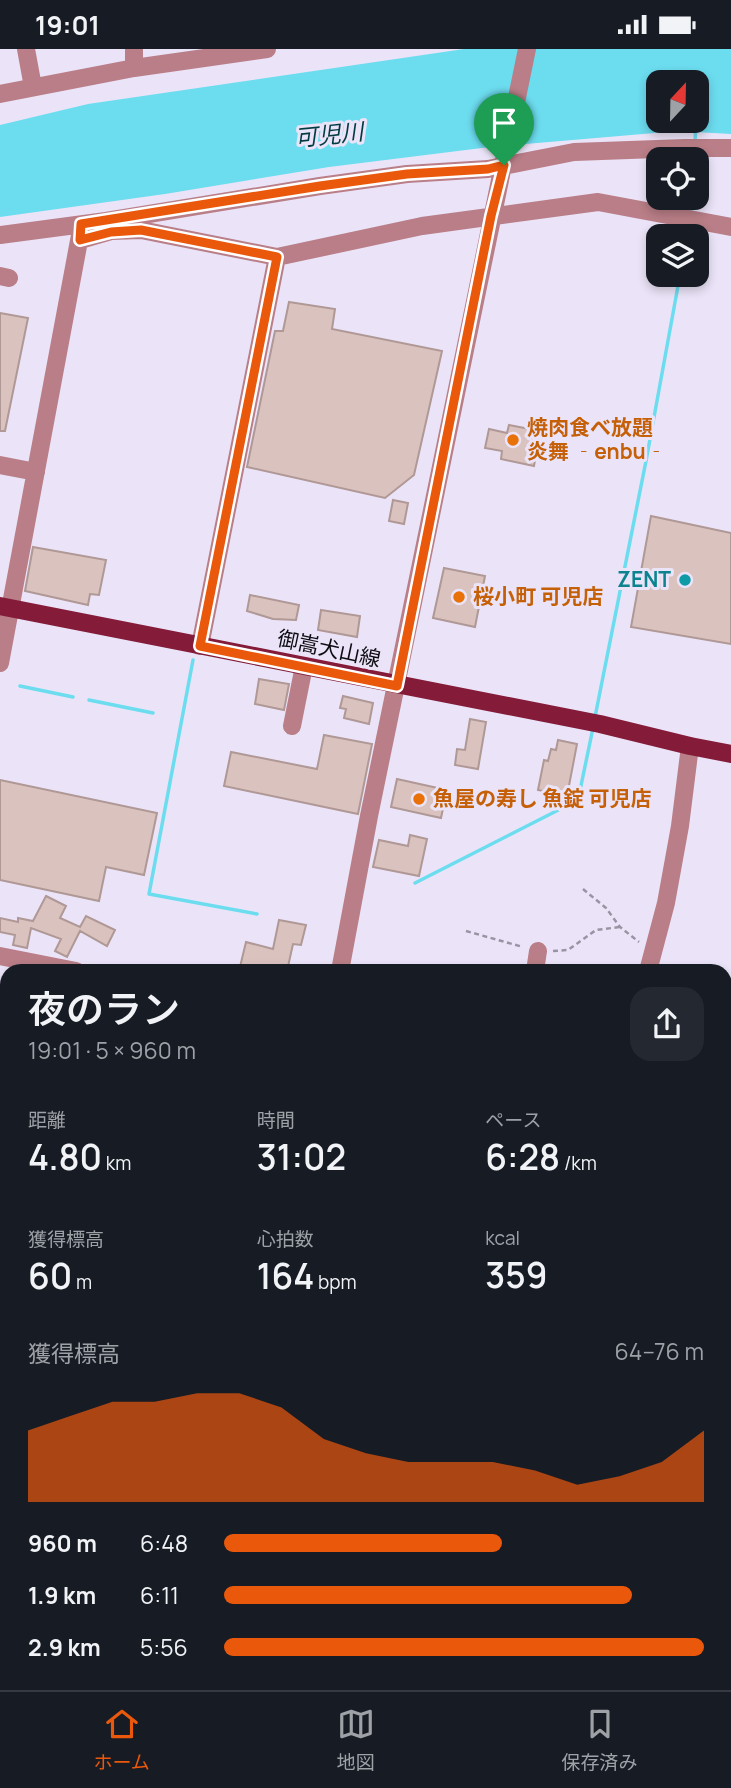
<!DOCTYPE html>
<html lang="ja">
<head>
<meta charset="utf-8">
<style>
  :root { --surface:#171b24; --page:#242831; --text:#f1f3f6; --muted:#9ea1a6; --line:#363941; --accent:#ea580c }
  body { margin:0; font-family:Manrope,"Noto Sans JP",sans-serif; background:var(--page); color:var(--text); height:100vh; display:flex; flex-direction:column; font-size:26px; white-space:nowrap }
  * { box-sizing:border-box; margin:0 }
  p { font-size:23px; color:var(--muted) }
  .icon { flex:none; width:38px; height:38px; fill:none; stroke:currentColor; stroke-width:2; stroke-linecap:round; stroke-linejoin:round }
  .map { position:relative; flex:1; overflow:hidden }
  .sheet { position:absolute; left:0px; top:915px; width:732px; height:726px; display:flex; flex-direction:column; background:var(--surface); border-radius:21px 21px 0 0; box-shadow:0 4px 10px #0003 }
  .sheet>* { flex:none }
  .needle { width:46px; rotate:22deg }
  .fabs { position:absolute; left:646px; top:21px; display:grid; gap:14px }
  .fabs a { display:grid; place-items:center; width:63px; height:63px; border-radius:14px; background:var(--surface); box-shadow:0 4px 10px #0003; font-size:35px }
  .pin { position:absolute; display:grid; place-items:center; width:60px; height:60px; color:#fff; margin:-72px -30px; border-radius:50% 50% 50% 0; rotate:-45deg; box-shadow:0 0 7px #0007 }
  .pin .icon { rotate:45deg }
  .round { display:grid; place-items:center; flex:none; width:74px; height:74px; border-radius:21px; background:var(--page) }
  .overview { display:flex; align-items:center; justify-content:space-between; height:119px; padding:0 28px }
  h1 { font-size:38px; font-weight:600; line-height:52px }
  .figures { display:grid; grid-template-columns:repeat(3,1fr); gap:10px; height:119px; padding:7px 28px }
  .figures div { display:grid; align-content:center }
  .figures b { font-size:35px; font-weight:600 }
  .figures small { font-size:19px; font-weight:400 }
  .figures p { font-size:19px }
  .chart { height:196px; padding:14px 28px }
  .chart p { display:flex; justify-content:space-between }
  .chart svg { width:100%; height:126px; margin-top:7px; fill:var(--accent); opacity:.7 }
  ul { padding:0 28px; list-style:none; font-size:23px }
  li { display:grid; grid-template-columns:112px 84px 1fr; align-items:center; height:52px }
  li i { height:18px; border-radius:9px; background:var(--accent) }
  .status { display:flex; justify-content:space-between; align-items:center; height:49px; padding:0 35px; background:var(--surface); direction:ltr }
  .status svg { height:19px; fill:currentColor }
  .menu { display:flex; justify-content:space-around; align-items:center; height:98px; border-top:2px solid var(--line); background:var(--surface); font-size:19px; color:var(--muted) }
  .menu a { display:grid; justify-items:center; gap:4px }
  .menu .on { color:var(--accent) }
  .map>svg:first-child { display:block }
  .education { fill:#ded5ea }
  .green { fill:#a7cfab }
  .water { fill:#6cdcef; fill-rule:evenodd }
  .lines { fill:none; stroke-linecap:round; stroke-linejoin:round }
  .stream { stroke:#6cdcef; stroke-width:3.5 }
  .building { fill:#dac2bf; stroke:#af9895; stroke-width:2 }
  .path { stroke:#9994a3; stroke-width:2.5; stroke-dasharray:5 3.5; stroke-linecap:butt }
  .minor { stroke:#b97e87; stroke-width:18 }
  .major { stroke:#841b39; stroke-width:18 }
  .route-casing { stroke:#fff; stroke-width:14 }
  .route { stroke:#ea580c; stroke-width:9 }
  .food-dot { fill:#e8710a; stroke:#ebe4f8; stroke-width:2.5 }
  .culture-dot { fill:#0f9aa8; stroke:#ebe4f8; stroke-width:2.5 }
  .labels { text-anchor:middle; stroke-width:6; stroke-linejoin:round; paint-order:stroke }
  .food-label { font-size:21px; font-weight:bold; fill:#c56008; stroke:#ebe4f8; text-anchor:start }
  .culture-label { font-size:21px; font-weight:bold; fill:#0d838f; stroke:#ebe4f8; text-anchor:end }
  .street-label { font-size:21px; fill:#0e0c12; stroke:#ebe4f8 }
  .water-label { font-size:23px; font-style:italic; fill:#033b42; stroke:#ebe4f8 }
</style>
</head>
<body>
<div class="status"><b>19:01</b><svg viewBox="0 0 49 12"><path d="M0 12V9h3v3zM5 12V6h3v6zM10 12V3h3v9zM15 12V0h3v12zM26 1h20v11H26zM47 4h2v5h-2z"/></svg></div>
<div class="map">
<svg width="731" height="1641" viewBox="0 0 731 1641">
  <rect width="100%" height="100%" fill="#ebe4f8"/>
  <!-- education -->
  <path class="education" d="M0,1319H7V1634H225V1641H0Z"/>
  <!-- green -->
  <path class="green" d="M7,1108V1301L0,1300V1109Z
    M725,1393L731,1397V1641H474L473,1635L724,1634Z
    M399,1634L402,1641H247V1635Z"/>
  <!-- water -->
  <path class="water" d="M464,0H731V85L678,82L490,98L329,118L165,145L0,168V76L88,55ZM658,33H696V72H658Z"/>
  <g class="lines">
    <!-- stream -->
    <path class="stream" d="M695,94L696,72
      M691,165L693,149
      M687,187L689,176
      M193,611L149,845L257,865
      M20,637L73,648
      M89,651L153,664
      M595,668L646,412L680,226
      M415,834L578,751L593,679"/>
  </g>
  <!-- building -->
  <path class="building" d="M289,253L335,260L332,280L442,302L414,426L385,449L247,418L275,282H283Z
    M0,264L28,269L5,382H0Z
    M509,376L540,382L534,417L501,410L502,402L485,399L489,380L507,384Z
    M393,451L408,454L404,475L389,472Z
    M651,467L731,484V595L631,578Z
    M33,498L106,511L99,546L90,545L88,556L25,542Z
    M444,519L485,527L475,578L433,569Z
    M250,546L299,556L296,571L273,570L247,562Z
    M321,561L360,567L357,588L318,581Z
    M259,630L289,635L284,661L255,655Z
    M343,647L373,654L369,675L344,669L346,660L340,659Z
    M470,670L486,673L478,720L455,716L457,700L465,701Z
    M324,686L372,695L358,765L224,737L231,703L317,720Z
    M558,691L577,695L567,747L538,741L544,711L548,712L551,700L556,701Z
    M397,730L447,741L441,769L391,758Z
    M0,731L157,764L144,826L106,818L99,852L0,831Z
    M410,786L427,790L419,827L373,818L379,791L408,797Z
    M46,847L66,857L60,869L80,878L86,867L115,881L107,897L80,882L67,908L55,902L61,890L31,879L27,899L13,896L15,886L0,883V869L18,873V869L33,872Z
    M279,871L306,876L301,896L293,895L287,922H239L246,893L273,900Z"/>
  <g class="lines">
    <!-- path -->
    <path class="path" d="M583,840L606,859L620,878L639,893
      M466,882L523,898
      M553,902L568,901L596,881L620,878
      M724,1270L731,1280
      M724,1297L731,1293
      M724,1401L731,1404
      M0,1559L7,1561
      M517,1634L520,1641
      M1,1641L7,1623
      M145,1641L148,1634
      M200,1641L201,1634"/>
    <!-- minor -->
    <path class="minor" d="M26,0L33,38
      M134,19V0
      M0,45L134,19L267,0
      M0,186L106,172L320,137L407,125L488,120L574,103L685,99H731
      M80,191L111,182L141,181L277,208L422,177L598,153L731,178
      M0,227L9,229
      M0,416L36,423
      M200,597L277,208
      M0,614L81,181
      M292,677L304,617
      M0,907L76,922
      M340,922L369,767L527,0
      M535,922L538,902
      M648,922L666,854L680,777L690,697
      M724,974L731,975
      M724,1049L731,1050
      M0,1094L7,1092
      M724,1340L731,1348"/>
    <!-- major -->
    <path class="major" d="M0,557L600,675L690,697L731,705"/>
  </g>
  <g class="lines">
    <!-- route casing -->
    <g class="route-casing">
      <path id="route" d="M504,116L491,167L397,637L200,597L277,208L141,181L111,183L80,191L81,175L320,137L407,125L488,120Z"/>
    </g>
    <!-- route -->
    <use href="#route" class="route"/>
  </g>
  <!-- markers -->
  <g class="food-dot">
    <circle cx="513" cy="391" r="7"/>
    <circle cx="459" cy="548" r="7"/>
    <circle cx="419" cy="750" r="7"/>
  </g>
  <circle class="culture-dot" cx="685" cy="531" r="7"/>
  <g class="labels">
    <!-- food labels -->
    <g class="food-label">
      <text x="527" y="386">焼肉食べ放題<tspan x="527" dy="24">炎舞 ‐enbu‐</tspan></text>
      <text x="473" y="555">桜小町 可児店</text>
      <text x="433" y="757">魚屋の寿し 魚錠 可児店</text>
    </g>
    <!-- culture labels -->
    <g class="culture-label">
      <text x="671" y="538">ZENT</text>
    </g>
    <!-- street labels -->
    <g class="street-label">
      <text transform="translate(329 600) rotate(12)" y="7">御嵩犬山線</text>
    </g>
    <!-- water labels -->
    <g class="water-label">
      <text transform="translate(329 86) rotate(-6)" y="8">可児川</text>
    </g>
  </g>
</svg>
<div class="fabs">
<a><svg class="needle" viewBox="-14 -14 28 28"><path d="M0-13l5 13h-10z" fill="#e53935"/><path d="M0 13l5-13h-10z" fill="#9ea1a6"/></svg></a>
<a><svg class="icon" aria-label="locate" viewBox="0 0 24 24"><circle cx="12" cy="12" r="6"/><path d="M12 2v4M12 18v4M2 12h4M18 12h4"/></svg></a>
<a><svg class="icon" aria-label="layers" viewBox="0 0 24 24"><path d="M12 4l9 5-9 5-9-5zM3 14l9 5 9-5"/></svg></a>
</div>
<div class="pin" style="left:504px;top:116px;background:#1e9e55"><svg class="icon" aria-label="arrive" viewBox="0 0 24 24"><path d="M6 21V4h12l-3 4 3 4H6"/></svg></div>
<section class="sheet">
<div class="overview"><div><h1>夜のラン</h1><p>19:01 · 5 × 960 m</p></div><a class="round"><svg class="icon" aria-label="share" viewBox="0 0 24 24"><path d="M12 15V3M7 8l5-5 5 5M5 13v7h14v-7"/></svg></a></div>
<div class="figures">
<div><p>距離</p><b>4.80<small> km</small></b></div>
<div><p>時間</p><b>31:02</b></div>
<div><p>ペース</p><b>6:28<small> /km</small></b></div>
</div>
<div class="figures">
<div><p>獲得標高</p><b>60<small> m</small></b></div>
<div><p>心拍数</p><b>164<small> bpm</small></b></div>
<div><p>kcal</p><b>359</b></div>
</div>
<div class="chart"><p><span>獲得標高</span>64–76 m</p>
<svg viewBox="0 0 160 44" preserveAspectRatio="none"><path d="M0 44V19L10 14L20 9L30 9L40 6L50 6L60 11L70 22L80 27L90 30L100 30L110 30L120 33L130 38L140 35L150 30L160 19V44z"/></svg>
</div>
<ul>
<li><b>960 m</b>6:48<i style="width:58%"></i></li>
<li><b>1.9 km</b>6:11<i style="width:85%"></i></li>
<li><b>2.9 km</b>5:56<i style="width:100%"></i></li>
</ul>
</section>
</div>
<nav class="menu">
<a class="on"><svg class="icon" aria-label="home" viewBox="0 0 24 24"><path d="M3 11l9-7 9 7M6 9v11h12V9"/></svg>ホーム</a>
<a><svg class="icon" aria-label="map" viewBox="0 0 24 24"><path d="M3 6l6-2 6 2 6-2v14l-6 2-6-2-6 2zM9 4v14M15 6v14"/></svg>地図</a>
<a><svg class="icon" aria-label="saved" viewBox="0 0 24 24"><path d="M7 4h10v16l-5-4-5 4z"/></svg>保存済み</a>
</nav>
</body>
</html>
